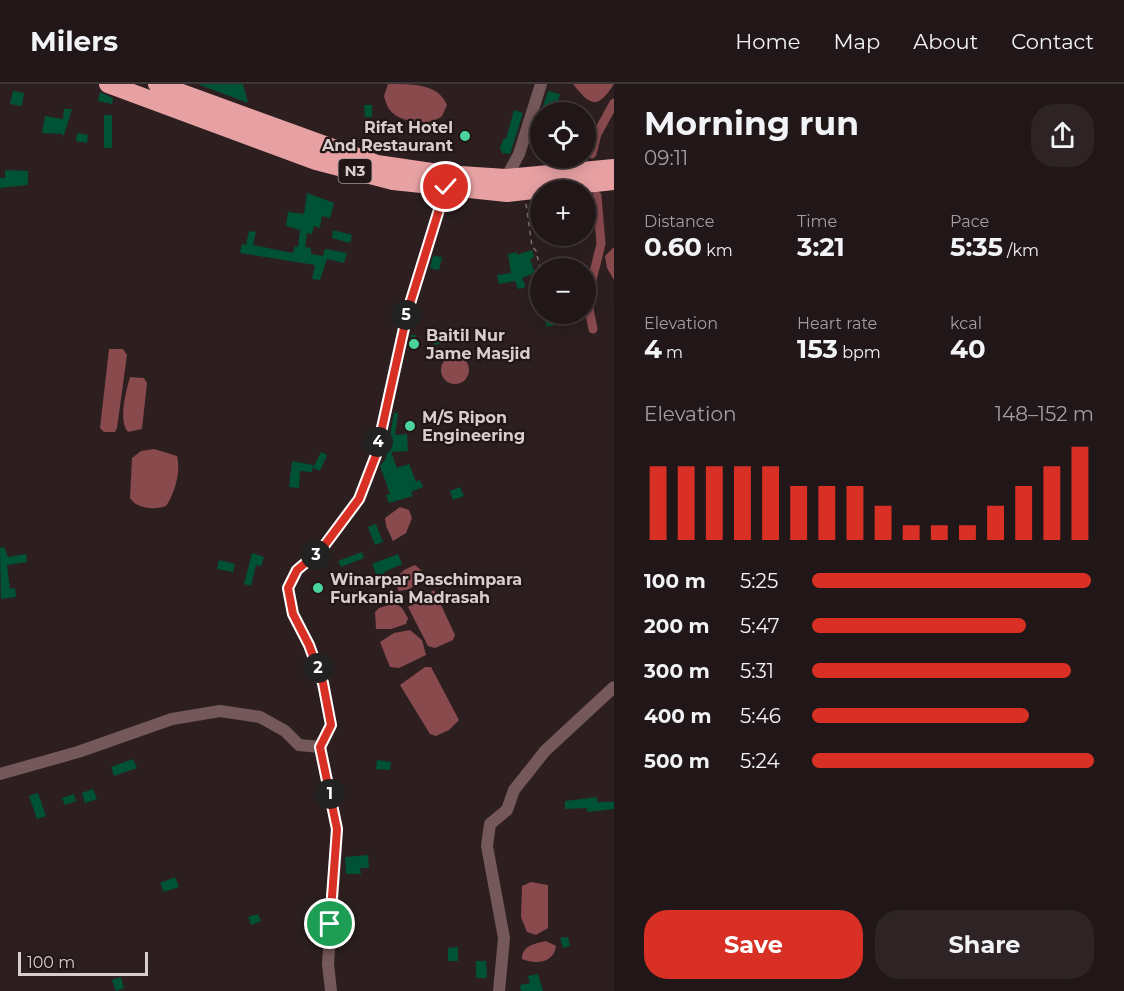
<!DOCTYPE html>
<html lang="en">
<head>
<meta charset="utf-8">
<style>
  :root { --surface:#221718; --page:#2e2425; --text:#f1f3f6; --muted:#a29fa2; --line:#3f3637; --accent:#d93025 }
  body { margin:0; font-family:Montserrat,sans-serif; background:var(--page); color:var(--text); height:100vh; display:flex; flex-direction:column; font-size:22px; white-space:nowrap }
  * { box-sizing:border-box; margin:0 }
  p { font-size:20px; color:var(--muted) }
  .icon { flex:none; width:33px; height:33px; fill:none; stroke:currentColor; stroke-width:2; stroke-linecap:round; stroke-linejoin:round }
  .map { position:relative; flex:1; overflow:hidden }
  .sheet { display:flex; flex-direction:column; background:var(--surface); width:510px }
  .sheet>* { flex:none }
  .tools { position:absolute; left:530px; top:18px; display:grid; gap:12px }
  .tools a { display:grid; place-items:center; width:66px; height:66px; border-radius:50%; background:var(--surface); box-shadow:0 3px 15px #0003,0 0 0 2px var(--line); font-size:30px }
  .scale { position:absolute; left:18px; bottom:15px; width:130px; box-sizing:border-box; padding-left:6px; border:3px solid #d8cece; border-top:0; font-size:16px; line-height:21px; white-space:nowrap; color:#d8cece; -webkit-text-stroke:4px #231616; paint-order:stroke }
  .pin { position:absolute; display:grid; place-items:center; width:51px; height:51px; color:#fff; margin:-26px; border:3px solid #fff; border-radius:50%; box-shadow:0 2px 6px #0007 }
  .km { position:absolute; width:30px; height:30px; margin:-15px; border-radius:50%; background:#222; color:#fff; font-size:16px; line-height:30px; text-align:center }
  .round { display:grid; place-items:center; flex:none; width:63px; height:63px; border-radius:24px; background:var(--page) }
  .overview { display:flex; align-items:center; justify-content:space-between; height:102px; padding:0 30px }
  h1 { font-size:33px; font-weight:700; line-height:45px }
  .stats { display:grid; grid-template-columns:repeat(3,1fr); gap:9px; height:102px; padding:6px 30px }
  .stats div { display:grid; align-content:center }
  .stats b { font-size:26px; font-weight:700 }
  .stats small { font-size:16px; font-weight:400 }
  .stats p { font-size:16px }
  .chart { height:168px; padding:12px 30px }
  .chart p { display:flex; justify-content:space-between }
  .chart svg { width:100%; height:108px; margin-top:6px; stroke:var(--accent); stroke-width:6 }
  .action { display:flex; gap:12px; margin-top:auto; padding:12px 30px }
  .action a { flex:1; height:69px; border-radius:24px; background:var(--accent); color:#fff; font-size:24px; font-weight:700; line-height:69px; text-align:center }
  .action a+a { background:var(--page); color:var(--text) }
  ul { padding:0 30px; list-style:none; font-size:20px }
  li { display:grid; grid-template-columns:96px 72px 1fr; align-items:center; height:45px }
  li i { height:15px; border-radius:8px; background:var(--accent) }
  header { display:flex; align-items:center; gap:36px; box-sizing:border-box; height:84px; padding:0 30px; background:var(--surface); border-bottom:2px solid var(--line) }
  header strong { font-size:28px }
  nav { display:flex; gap:33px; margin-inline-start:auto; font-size:21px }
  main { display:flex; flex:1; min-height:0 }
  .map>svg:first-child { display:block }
  .water { fill:#894a4e }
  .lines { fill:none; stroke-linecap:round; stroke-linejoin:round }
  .canal { stroke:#894a4e; stroke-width:9 }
  .building { fill:#005236 }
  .path { stroke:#7d7172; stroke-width:1.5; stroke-dasharray:4.5 4.5; stroke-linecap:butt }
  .minor { stroke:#755859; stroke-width:12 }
  .highway { stroke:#e8a1a3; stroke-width:18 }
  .route-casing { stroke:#fff; stroke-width:12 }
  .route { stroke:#d93025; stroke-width:8 }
  .poi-dot { fill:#4ad49c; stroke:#231616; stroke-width:2 }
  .labels { text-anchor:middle; stroke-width:4.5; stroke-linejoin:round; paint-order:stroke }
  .shield { fill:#231616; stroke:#a29797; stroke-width:1.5 }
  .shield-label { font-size:15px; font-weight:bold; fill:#d8cece }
  .poi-label { font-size:16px; font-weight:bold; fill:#d8cece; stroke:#231616; text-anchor:start }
</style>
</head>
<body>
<header>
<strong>Milers</strong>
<nav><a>Home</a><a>Map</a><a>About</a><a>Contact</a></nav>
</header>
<main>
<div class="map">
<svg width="614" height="907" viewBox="0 0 614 907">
  <rect width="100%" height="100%" fill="#2d1f20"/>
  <!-- water -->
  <path class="water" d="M388,0C415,0 438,0 447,21L442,32C429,43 399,39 389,25C387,22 385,16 384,12Z
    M573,0H614C598,25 591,23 573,0Z
    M614,163V196L607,184L605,172Z
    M109,265H123L127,271L117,344L115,348H104L100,344Z
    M441 286a14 14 0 1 1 28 0a14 14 0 1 1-28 0Z
    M130,293L144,294L147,299L142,345L128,348C118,336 126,307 130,293Z
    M154,365L177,372C181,387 175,409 166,422C154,426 137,425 130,414L132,374L141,367Z
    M400,423L409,426L412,434L406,449L393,457L386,442L385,434Z
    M415,481L422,487V495L410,505L399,507L394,496L404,486Z
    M434,506L455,551L453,556L435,564L428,562L408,523Z
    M395,519L402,524L408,534L406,540L391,545H376L375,528L379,524Z
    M410,546L422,556L426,571L399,584L390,583L380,558L394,549Z
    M425,583H431L459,636L449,646L436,652L430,650L400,601Z
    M531,798L548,801V844L536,851L527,848L521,833L522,802Z
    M546,857L556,862C554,879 536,881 522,875C522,861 535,860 546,857Z"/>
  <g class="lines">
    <!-- canal -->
    <path class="canal" d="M592,70L597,50L614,19
      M593,245L589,225L590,204L601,160L597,112"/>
  </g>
  <!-- building -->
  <path class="building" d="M200,0H243L248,19L200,1Z
    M13,7L24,9L22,22L10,20Z
    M548,7L560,10L555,28H541Z
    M100,8L113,14L112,20L98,17Z
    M364,21H372V33H365Z
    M64,25H72L63,54V50L42,49L45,32L63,35Z
    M514,26L523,29L511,67L510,70L502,69L500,63L504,54L506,55Z
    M104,31H112V64H104Z
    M77,49L88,51L87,59L76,57Z
    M5,86L28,87V101L0,104V94H5Z
    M307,109L334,119L330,134L322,132L320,144L314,142L312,150L307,149L305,163L311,164V170L323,172L325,165L347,169L344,179L327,175L320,196L312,195L315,181L240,169L242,160L246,161L249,147L256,148L253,161L293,169L295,162L298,163L300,146L286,142L288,128L304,130Z
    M333,146L352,151L350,159L332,154Z
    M532,166L534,173L530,175L535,189L522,194L526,203L518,205L515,197L499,200L497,191L511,189L508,170L517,168V171Z
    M433,172L442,173L439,186L430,184Z
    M562,231L564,238L547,243L545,236Z
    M465,246L467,253L455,255L453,248Z
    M451,249L452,257L434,261L433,254Z
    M411,251H416L414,266L408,265Z
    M394,329H398L395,351L407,350L408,367L391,368L397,384L409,380L416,398L420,396L423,403L411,408L413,412L389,419L386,411L390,410L380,382L386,374Z
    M321,368L327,371L320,387L313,384Z
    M292,377L313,381L312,388L300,387L299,404L289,403Z
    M460,403L464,412L453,416L450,407Z
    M376,440L383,458L375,461L368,443Z
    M4,463L8,473L26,470L27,478L7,481L10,505L15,504L16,513L1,515L0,464Z
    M362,468L364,474L341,483L338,477Z
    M252,469L264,473L261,482L256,481L251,502L244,500Z
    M398,470L402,480L384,488L388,498L381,501L372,480Z
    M219,476L235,480L233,488L217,485Z
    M133,675L137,684L114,692L111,683Z
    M377,676L391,678L390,686L376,685Z
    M93,705L97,715L85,719L82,709Z
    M38,709L46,732L37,735L29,712Z
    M74,710L76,717L65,721L62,714Z
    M597,713V718H614V725L587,728V724L565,725V717Z
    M368,771L369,784H360L361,790H346L345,773Z
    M175,793L179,803L164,808L160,799Z
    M258,830L261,837L251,841L248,833Z
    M568,853L570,862L563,864L560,854Z
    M458,863V877H448V864Z
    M476,877H486L487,894H476Z
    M538,890L543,907H521L520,901L530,899L528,892Z
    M121,893L124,904L116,907L112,896Z"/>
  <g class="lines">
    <!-- path -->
    <path class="path" d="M526,120L532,162L536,167L540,184"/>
    <!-- minor -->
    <path class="minor" d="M506,94L519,70L541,0
      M320,663L337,745L328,880L331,907
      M0,690L78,668L172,635L220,627L260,633L285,647L299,661L320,663L331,641L323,599L309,561L293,530L288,504L297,486L321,466L359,415L376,371L408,226L446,103
      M499,907L504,854L487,762L490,740L507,726L514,706L545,667L614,603"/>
    <!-- highway -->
    <path class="highway" d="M108,0L316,77L393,97L507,109L614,97
      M157,0L377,80L445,90L506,94L614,84"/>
  </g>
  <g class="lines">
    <!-- route casing -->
    <g class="route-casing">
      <path id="route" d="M330,840L337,745L320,663L331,641L323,599L309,561L293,530L288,504L297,486L321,466L359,415L376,371L408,226L446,103"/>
    </g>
    <!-- route -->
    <use href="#route" class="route"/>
  </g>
  <!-- markers -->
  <g class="poi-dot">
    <circle cx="465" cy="52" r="6"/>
    <circle cx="414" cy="260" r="6"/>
    <circle cx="410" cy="342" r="6"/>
    <circle cx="318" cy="504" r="6"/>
  </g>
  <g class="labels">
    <!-- shield labels -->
    <rect class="shield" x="338.5" y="75" width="33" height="24" rx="4.5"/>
    <g class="shield-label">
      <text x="355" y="92">N3</text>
    </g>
    <!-- poi labels -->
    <g class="poi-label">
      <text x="453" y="49" text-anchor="end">Rifat Hotel<tspan x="453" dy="18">And Restaurant</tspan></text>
      <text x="426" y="257">Baitil Nur<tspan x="426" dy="18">Jame Masjid</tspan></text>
      <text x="422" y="339">M/S Ripon<tspan x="422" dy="18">Engineering</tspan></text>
      <text x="330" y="501">Winarpar Paschimpara<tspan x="330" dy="18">Furkania Madrasah</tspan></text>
    </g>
  </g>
</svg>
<div class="tools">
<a><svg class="icon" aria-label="locate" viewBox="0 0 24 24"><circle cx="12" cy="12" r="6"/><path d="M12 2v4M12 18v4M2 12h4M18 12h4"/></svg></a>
<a>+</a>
<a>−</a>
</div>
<div class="scale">100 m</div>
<div class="pin" style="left:330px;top:840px;background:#1e9e55"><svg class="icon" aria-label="arrive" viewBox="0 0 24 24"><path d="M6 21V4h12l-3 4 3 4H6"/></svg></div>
<div class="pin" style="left:446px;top:103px;background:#d93025"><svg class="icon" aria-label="check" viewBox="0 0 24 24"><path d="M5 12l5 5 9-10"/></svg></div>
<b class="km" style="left:330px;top:710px">1</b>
<b class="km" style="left:318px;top:584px">2</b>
<b class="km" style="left:316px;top:471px">3</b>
<b class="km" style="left:378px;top:358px">4</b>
<b class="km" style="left:406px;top:231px">5</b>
</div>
<section class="sheet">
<div class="overview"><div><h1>Morning run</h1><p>09:11</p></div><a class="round"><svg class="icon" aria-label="share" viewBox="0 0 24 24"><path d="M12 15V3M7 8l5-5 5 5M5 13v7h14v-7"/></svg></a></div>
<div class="stats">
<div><p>Distance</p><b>0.60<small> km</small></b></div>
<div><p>Time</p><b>3:21</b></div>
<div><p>Pace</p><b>5:35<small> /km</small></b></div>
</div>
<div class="stats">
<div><p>Elevation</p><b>4<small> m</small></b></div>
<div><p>Heart rate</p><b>153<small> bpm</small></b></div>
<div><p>kcal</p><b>40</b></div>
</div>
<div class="chart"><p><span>Elevation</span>148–152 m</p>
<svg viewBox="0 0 160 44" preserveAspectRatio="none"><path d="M5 44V14M15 44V14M25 44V14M35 44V14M45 44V14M55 44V22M65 44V22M75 44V22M85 44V30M95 44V38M105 44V38M115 44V38M125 44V30M135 44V22M145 44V14M155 44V6"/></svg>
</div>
<ul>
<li><b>100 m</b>5:25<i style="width:99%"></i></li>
<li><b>200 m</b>5:47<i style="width:76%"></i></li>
<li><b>300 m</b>5:31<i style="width:92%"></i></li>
<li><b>400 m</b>5:46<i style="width:77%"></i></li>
<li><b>500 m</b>5:24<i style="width:100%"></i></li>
</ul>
<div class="action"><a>Save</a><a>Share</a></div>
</section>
</main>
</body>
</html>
